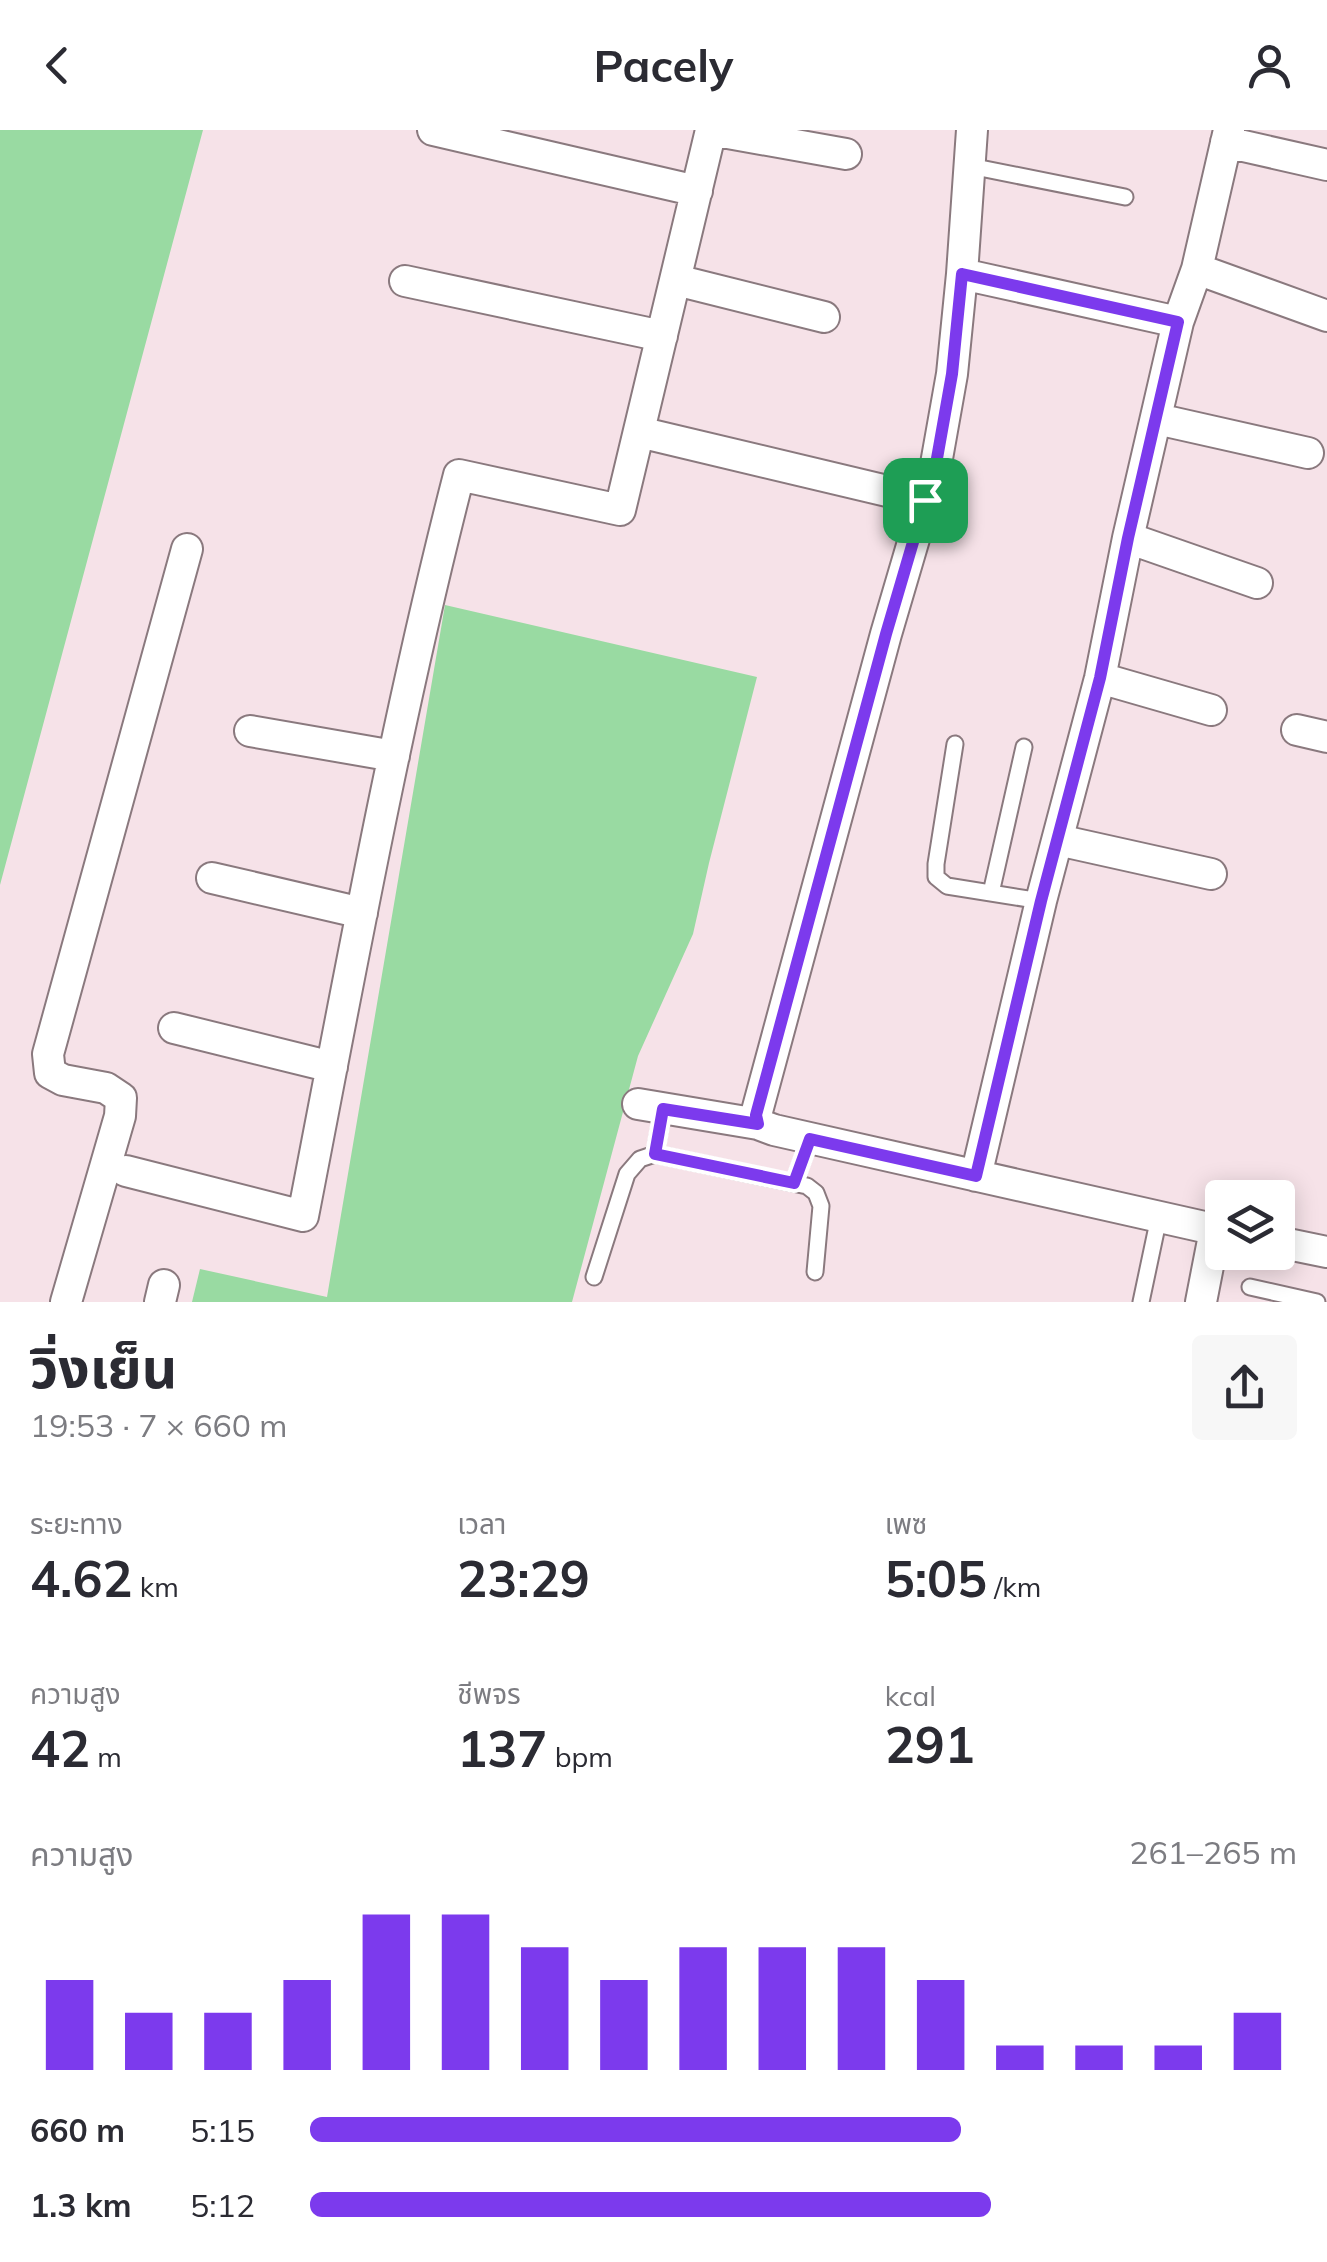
<!DOCTYPE html>
<html lang="th">
<head>
<meta charset="utf-8">
<style>
  :root { --surface:#fff; --page:#f7f7f7; --text:#2b2b33; --muted:#7c7c81; --accent:#7c3aed }
  body { margin:0; font-family:Mulish,"Noto Sans Thai",sans-serif; background:var(--page); color:var(--text); height:100vh; display:flex; flex-direction:column; font-size:38px; white-space:nowrap }
  * { box-sizing:border-box; margin:0 }
  p { font-size:32px; color:var(--muted) }
  .icon { flex:none; width:55px; height:55px; fill:none; stroke:currentColor; stroke-width:2; stroke-linecap:round; stroke-linejoin:round }
  .map { position:relative; height:1172px; overflow:hidden }
  .panel { display:flex; flex-direction:column; background:var(--surface); flex:1 }
  .panel>* { flex:none }
  .tools { position:absolute; left:1205px; top:1050px; display:grid; gap:20px }
  .tools a { display:grid; place-items:center; width:90px; height:90px; border-radius:10px; background:var(--surface); box-shadow:0 5px 25px #0003; font-size:50px }
  .pin { position:absolute; display:grid; place-items:center; width:85px; height:85px; color:#fff; margin:-42px; border-radius:20px; box-shadow:0 5px 15px #0006 }
  .round { display:grid; place-items:center; flex:none; width:105px; height:105px; border-radius:10px; background:var(--page) }
  .summary { display:flex; align-items:center; justify-content:space-between; height:170px; padding:0 30px }
  h1 { font-size:55px; font-weight:700; line-height:75px }
  .metrics { display:grid; grid-template-columns:repeat(3,1fr); gap:15px; height:170px; padding:10px 30px }
  .metrics div { display:grid; align-content:center }
  .metrics b { font-size:50px; font-weight:700 }
  .metrics small { font-size:28px; font-weight:400 }
  .metrics p { font-size:28px }
  .chart { height:280px; padding:20px 30px }
  .chart p { display:flex; justify-content:space-between }
  .chart svg { width:100%; height:180px; margin-top:10px; stroke:var(--accent); stroke-width:6 }
  ul { padding:0 30px; list-style:none; font-size:32px }
  li { display:grid; grid-template-columns:160px 120px 1fr; align-items:center; height:75px }
  li i { height:25px; border-radius:12px; background:var(--accent) }
  header { display:flex; justify-content:space-between; align-items:center; height:130px; padding:0 30px; background:var(--surface); font-size:45px; font-weight:700 }
  .map>svg:first-child { display:block }
  .green { fill:#99daa2 }
  .lines { fill:none; stroke-linecap:round; stroke-linejoin:round }
  .lane-casing { stroke:#8a797e; stroke-width:19 }
  .street-casing { stroke:#8a797e; stroke-width:34 }
  .lane { stroke:#fff; stroke-width:15 }
  .street { stroke:#fff; stroke-width:30 }
  .route-casing { stroke:#fff; stroke-width:20 }
  .route { stroke:#7c3aed; stroke-width:12 }
</style>
</head>
<body>
<header><svg class="icon" aria-label="back" viewBox="0 0 24 24"><path d="M15 5l-7 7 7 7"/></svg>Pacely<svg class="icon" aria-label="person" viewBox="0 0 24 24"><circle cx="12" cy="8" r="4"/><path d="M4 21q1-7 8-7t8 7"/></svg></header>
<div class="map">
<svg width="1327" height="1172" viewBox="0 0 1327 1172">
  <rect width="100%" height="100%" fill="#f6e2e8"/>
  <!-- green -->
  <path class="green" d="M0,0H203L0,755Z
    M445,475L757,547L709,733L693,804L638,926L572,1172H192L200,1139L327,1167Z"/>
  <g class="lines">
    <!-- lane casing -->
    <g class="lane-casing">
      <path id="lane" d="M970,36L1125,67
        M955,614L936,734V747L947,756L1041,771
        M991,763L1024,617
        M655,1024L663,979
        M794,1053L810,1009
        M594,1147L627,1044L640,1029L655,1024L807,1056L816,1063L821,1076L815,1142
        M1250,1157L1317,1172
        M1141,1172L1159,1087"/>
    </g>
    <!-- street casing -->
    <g class="street-casing">
      <path id="street" d="M433,0L697,61
        M711,0L846,24
        M972,0L962,144L952,244L936,334L886,504L756,985L758,994L774,1000L1222,1101
        M1226,12L1327,35
        M1197,139L1327,186
        M962,144L1178,192
        M676,150L824,187
        M405,151L662,206
        M1157,289L1308,323
        M639,302L925,370
        M1128,408L1257,453
        M1100,548L1211,580
        M1297,600L1327,607
        M250,601L394,626
        M1058,710L1211,744
        M212,748L362,783
        M174,898L332,937
        M638,974L758,994
        M126,1041L303,1086C351,838 396,590 459,345L620,380L711,0
        M976,1046L1041,771L1100,548L1128,408L1178,192L1197,139L1229,0
        M1278,1112L1327,1122
        M66,1172L120,986L121,968L106,958L63,950L50,943L48,924L187,419
        M160,1172L164,1155
        M1201,1172L1215,1100"/>
    </g>
    <!-- lane -->
    <use href="#lane" class="lane"/>
    <!-- street -->
    <use href="#street" class="street"/>
  </g>
  <g class="lines">
    <!-- route casing -->
    <g class="route-casing">
      <path id="route" d="M962,144L1178,192L1128,408L1100,548L1041,771L976,1046L810,1009L794,1053L655,1024L663,979L758,994L756,985L886,504L936,334L952,244Z"/>
    </g>
    <!-- route -->
    <use href="#route" class="route"/>
  </g>
</svg>
<div class="tools">
<a><svg class="icon" aria-label="layers" viewBox="0 0 24 24"><path d="M12 4l9 5-9 5-9-5zM3 14l9 5 9-5"/></svg></a>
</div>
<div class="pin" style="left:925px;top:370px;background:#1e9e55"><svg class="icon" aria-label="arrive" viewBox="0 0 24 24"><path d="M6 21V4h12l-3 4 3 4H6"/></svg></div>
</div>
<section class="panel">
<div class="summary"><div><h1>วิ่งเย็น</h1><p>19:53 · 7 × 660 m</p></div><a class="round"><svg class="icon" aria-label="share" viewBox="0 0 24 24"><path d="M12 15V3M7 8l5-5 5 5M5 13v7h14v-7"/></svg></a></div>
<div class="metrics">
<div><p>ระยะทาง</p><b>4.62<small> km</small></b></div>
<div><p>เวลา</p><b>23:29</b></div>
<div><p>เพซ</p><b>5:05<small> /km</small></b></div>
</div>
<div class="metrics">
<div><p>ความสูง</p><b>42<small> m</small></b></div>
<div><p>ชีพจร</p><b>137<small> bpm</small></b></div>
<div><p>kcal</p><b>291</b></div>
</div>
<div class="chart"><p><span>ความสูง</span>261–265 m</p>
<svg viewBox="0 0 160 44" preserveAspectRatio="none"><path d="M5 44V22M15 44V30M25 44V30M35 44V22M45 44V6M55 44V6M65 44V14M75 44V22M85 44V14M95 44V14M105 44V14M115 44V22M125 44V38M135 44V38M145 44V38M155 44V30"/></svg>
</div>
<ul>
<li><b>660 m</b>5:15<i style="width:66%"></i></li>
<li><b>1.3 km</b>5:12<i style="width:69%"></i></li>
</ul>
</section>
</body>
</html>
